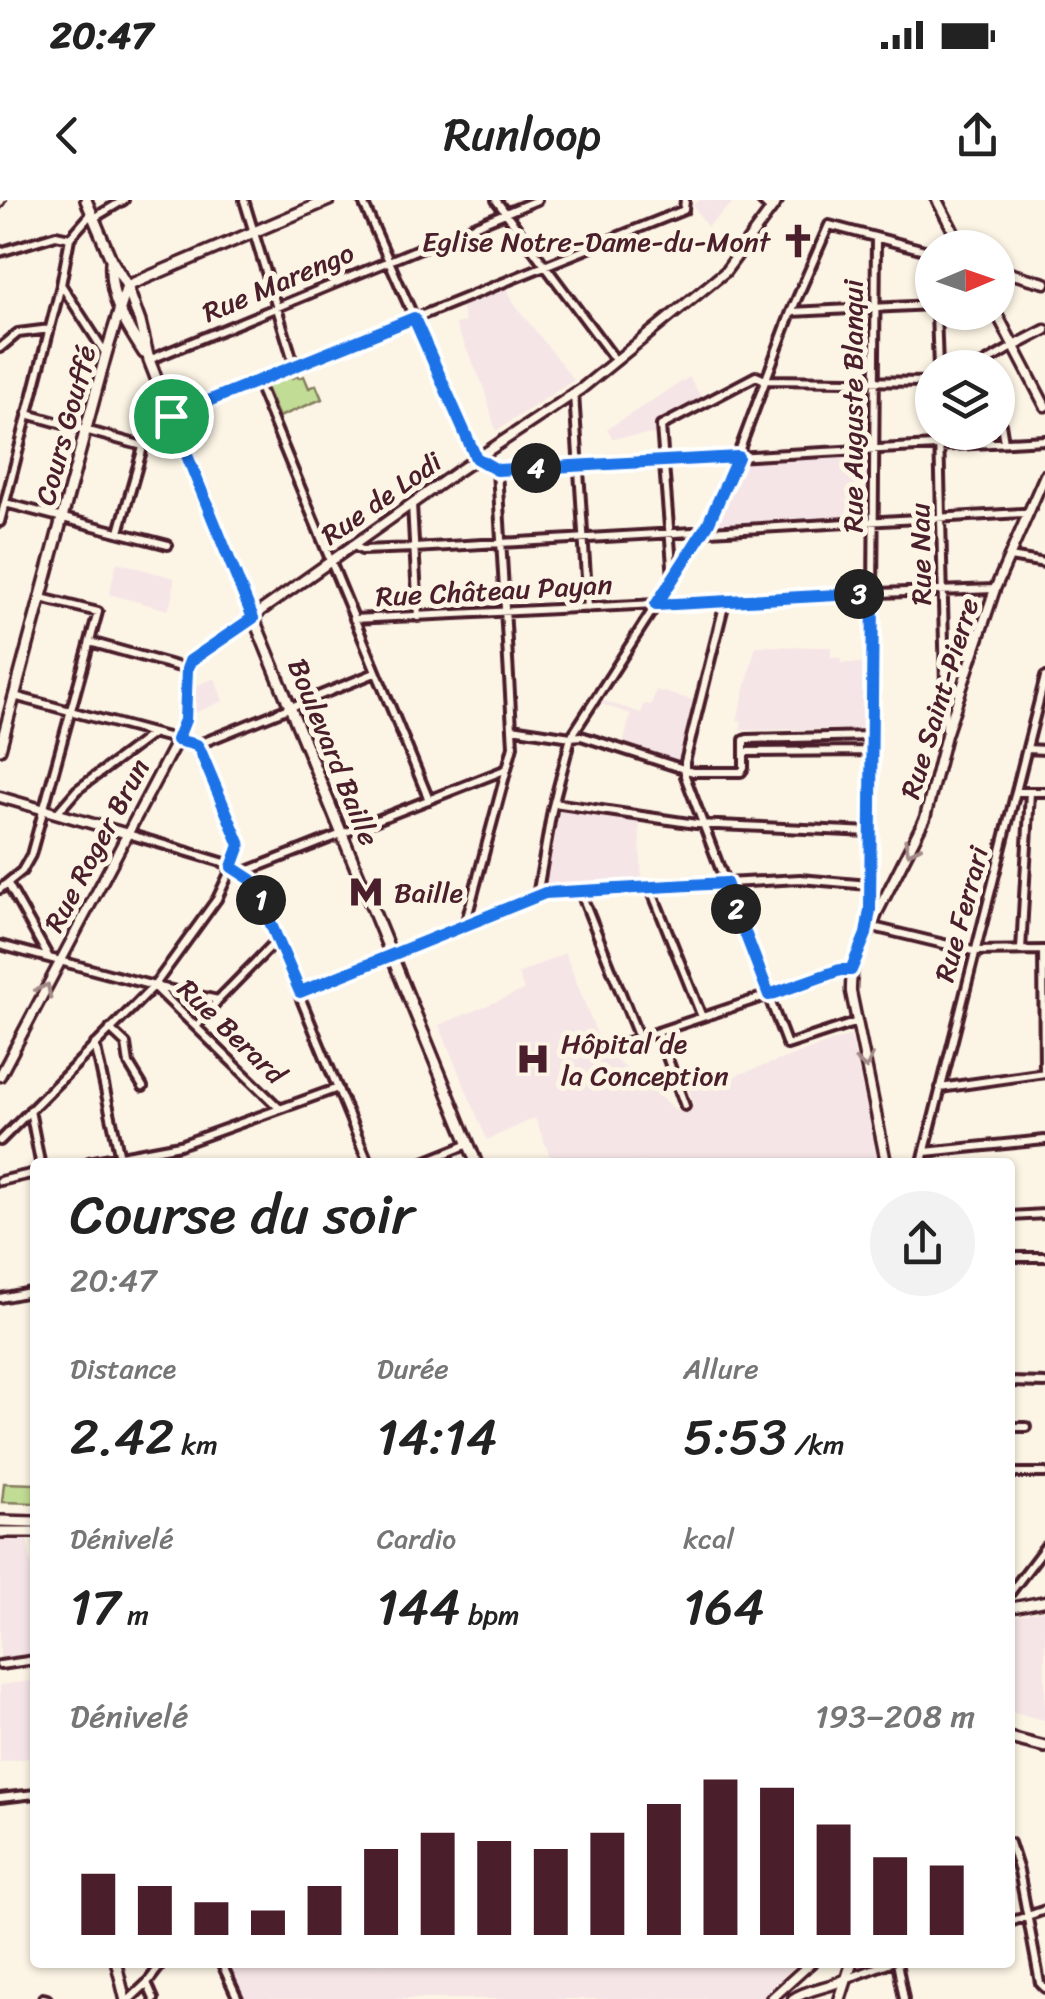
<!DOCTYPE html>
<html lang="fr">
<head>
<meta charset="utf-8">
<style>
  :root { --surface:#fff; --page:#f2f2f2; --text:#222; --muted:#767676; --accent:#4a1f2b }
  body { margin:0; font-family:Sriracha,sans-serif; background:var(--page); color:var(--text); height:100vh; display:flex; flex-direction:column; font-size:38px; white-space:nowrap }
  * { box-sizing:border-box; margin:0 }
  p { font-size:32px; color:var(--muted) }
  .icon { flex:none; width:55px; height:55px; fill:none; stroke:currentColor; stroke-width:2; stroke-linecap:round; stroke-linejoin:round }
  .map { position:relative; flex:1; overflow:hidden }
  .side { position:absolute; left:30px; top:958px; width:985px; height:810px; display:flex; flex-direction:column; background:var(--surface); border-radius:10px; box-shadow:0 2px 8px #0004 }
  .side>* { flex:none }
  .needle { width:65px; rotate:88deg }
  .controls { position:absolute; left:915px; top:30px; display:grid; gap:20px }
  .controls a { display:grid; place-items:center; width:100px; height:100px; border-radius:50%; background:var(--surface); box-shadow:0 2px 8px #0004; font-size:50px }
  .pin { position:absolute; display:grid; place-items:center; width:85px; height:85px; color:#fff; margin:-42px; border:5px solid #fff; border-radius:50%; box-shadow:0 2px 10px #0007 }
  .km { position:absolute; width:50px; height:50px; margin:-25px; border-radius:50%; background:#222; color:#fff; font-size:28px; line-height:50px; text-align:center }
  .round { display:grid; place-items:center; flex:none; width:105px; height:105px; border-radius:52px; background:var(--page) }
  .headline { display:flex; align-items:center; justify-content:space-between; height:170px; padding:0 40px }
  h1 { font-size:55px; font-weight:600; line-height:75px }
  .stats { display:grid; grid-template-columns:repeat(3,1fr); gap:15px; height:170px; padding:10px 40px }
  .stats div { display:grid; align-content:center }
  .stats b { font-size:50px; font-weight:600 }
  .stats small { font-size:28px; font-weight:400 }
  .stats p { font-size:28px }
  .chart { height:280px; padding:20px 40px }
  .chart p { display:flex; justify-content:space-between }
  .chart svg { width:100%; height:180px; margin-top:10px; stroke:var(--accent); stroke-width:6 }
  .status { display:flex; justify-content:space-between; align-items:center; height:70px; padding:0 50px; background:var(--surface); direction:ltr }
  .status svg { height:28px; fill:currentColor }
  header { display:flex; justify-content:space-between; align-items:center; height:130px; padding:0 40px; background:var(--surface); font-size:45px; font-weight:600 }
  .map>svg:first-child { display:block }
  .built { fill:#f6e5e6 }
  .green { fill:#c1dc94; stroke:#867e60; stroke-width:2.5 }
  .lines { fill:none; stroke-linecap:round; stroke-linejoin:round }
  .minor-casing { stroke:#4a1f2b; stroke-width:14 }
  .tertiary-casing { stroke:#4a1f2b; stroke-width:15 }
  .secondary-casing { stroke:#4a1f2b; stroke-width:16 }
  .minor { stroke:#fcf5e5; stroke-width:6 }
  .tertiary { stroke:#fcf5e5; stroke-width:8 }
  .secondary { stroke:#fcf5e5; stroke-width:9 }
  .tram { stroke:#4a1f2b; stroke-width:2.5 }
  .oneway { stroke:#a38a88 }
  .route-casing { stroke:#fff; stroke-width:20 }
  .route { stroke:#1a73e8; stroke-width:12 }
  .labels { text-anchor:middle; stroke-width:10; stroke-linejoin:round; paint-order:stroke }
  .poi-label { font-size:28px; fill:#4a1f2b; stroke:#fcf5e5; text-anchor:start }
  .street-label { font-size:28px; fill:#4a1f2b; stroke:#fcf5e5 }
</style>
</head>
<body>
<div class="status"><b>20:47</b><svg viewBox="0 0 49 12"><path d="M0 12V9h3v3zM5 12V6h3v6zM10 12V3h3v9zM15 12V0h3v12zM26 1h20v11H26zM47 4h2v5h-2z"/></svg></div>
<header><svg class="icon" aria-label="back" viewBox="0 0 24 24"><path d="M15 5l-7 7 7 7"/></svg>Runloop<svg class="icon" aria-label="share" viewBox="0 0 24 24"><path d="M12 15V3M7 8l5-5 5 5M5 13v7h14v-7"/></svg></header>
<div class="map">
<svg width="1045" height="1799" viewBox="0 0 1045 1799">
  <rect width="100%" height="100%" fill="#fcf5e5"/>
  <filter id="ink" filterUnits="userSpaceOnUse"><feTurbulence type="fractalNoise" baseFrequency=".01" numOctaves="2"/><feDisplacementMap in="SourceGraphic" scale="20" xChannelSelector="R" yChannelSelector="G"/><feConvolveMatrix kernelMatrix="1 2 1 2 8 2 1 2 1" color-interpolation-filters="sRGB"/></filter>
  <g filter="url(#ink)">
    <!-- built -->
    <path class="built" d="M700,0H735V1L707,27L693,5Z
      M507,88L513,102L574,180L496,231L483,185L455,124L465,122L461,106Z
      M689,177L703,199L655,225L657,234L612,238L607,229Z
      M869,255V318L716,325L713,320L739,264L743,262Z
      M117,362L174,378L173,396L168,410L109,394Z
      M756,446L831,447V457L841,458V463H868L867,489L864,499H866L867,507L863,526L859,529L740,530L742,521L737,520Z
      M215,478L223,501L195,513V486Z
      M656,490L693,500L678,561L623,544L631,514L598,503L601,500L641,513L644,504L651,505Z
      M560,610L639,622L642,682L548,687L545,685Z
      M565,753L605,855H610L677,911L694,905L689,890L712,882L713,886L717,885V880H723L851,835L878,962H552L535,918L487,940L439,825L524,790L518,774Z
      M8,1336L9,1341L27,1339L35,1386V1455L0,1459V1337Z
      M1045,1410V1520L1010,1512V1417Z
      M35,1480V1557L0,1562V1485Z
      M228,1763H797L760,1799H245Z"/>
    <!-- green -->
    <path class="green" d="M290,175L292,178L297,176L299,178L304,176L309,188L316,185L322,199L279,217L265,185Z
      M4,1283L35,1284V1303L2,1302Z"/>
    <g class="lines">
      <!-- minor casing -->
      <g class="minor-casing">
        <path id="minor" d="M244,0L295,167
          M362,0L476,258L497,270L1045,240
          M496,0L616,161
          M761,0L771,10
          M94,18L124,0
          M0,52L56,35L70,38
          M62,86L106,154
          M791,112L932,105
          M936,112L938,168
          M0,148L18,133L50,129
          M149,160L537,0
          M976,168L1014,146
          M257,182L429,600
          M574,194L588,408
          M998,205L1004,242
          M27,214L143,246
          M171,216L684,10L685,0
          M939,232L946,529
          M5,303L168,345
          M412,304L418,417
          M0,322L61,85L70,38L92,13
          M119,332L151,219L169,211
          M352,345L362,350L414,348L1022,313L1028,315
          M1010,357L1045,363
          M673,378L661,226L756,176L765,180L932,182
          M725,402L685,562V576L787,845L857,822
          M354,419L878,393L995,389
          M90,442L187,469
          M14,496L197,545
          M512,528L571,537L581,536L693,572H741L744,568V540L747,539L870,536
          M197,545L239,645L232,667L252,680L368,962
          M197,545L375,473
          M1027,549L1045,550
          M744,552L870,551
          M1016,592H1045
          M554,603L696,624L871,632
          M57,613L77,590L152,534
          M242,673L507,569
          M8,684L48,756
          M650,687L702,817
          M0,689L22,671L31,655L98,412L41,398
          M580,691L639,838
          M537,696L552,610L571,537L708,324L737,257L791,112L829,25L932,52
          M465,725L513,546L497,270
          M873,727L973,751L1045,750
          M867,731L869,710L871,632L876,38
          M0,745L154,786L218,800
          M1021,750L1030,592
          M1043,750L1044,873
          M155,787L279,908
          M299,792L545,693L800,679L869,685
          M196,827L218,800L277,740
          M110,829L126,844L129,864L143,887
          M658,832L685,906
          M95,844L121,962
          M604,850L840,771L851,770
          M940,888L1045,873
          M30,910L40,962
          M0,941L154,786L217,699L232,667L225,663L128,634
          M925,952L1045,940
          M89,962L180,945L338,888
          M424,962L469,944
          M922,962L1045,477
          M0,981L35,973
          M1010,1016L1045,1014
          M1010,1057H1045
          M0,1098L35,1091
          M1010,1182L1045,1183
          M1010,1227H1026
          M1010,1273H1045
          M1010,1393L1045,1347
          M0,1465L35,1460
          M0,1598L35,1594
          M1010,1643L1019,1671L1040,1783L1045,1788
          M1010,1722L1045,1710
          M221,1762L238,1799
          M897,1762L904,1799
          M849,1778L891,1762
          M147,1783L154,1799
          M43,1798L47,1799
          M130,1799L147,1783L163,1762"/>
      </g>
      <!-- tertiary casing -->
      <g class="tertiary-casing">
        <path id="tertiary" d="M937,0L962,48
          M998,70L1045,83
          M996,112L1045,206
          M1014,146L1045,130
          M0,597L128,634
          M0,876L177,540L185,520L187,469L190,461L458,271L581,189L725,72L778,0
          M886,962L851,792C850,755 867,743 878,711L925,618L946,535L995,389L1045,275
          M1010,1408L1045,1401
          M116,1762L125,1799
          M771,1799L812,1762
          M793,1799C809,1788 830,1788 848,1778"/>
      </g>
      <!-- secondary casing -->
      <g class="secondary-casing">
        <path id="secondary" d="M86,0L111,59L127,86L140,122L149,160L169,211L476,962
          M111,62C109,99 125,124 144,153
          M127,86L329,0
          M0,549L106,154L127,86
          M0,1321L35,1322
          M0,1332H35
          M1010,1538L1045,1547
          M840,1799L852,1762"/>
      </g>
      <!-- minor -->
      <use href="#minor" class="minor"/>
      <!-- tertiary -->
      <use href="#tertiary" class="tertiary"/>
      <!-- secondary -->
      <use href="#secondary" class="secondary"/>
      <!-- tram -->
      <path class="tram" d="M0,10L7,0"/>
    </g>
    <!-- one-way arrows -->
    <defs><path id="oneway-chevron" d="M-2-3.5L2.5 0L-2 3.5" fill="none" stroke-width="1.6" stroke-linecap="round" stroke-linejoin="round" transform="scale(2.5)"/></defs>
    <g class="oneway">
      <use href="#oneway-chevron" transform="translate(911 648) rotate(116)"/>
      <use href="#oneway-chevron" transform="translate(45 790) rotate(-62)"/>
      <use href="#oneway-chevron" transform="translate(865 862) rotate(78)"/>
    </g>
  </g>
  <g class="lines" filter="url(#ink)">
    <!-- route casing -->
    <g class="route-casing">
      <path id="route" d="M414,118L476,258L497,270L738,257L708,324L656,405L873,393L870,710L866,734L851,770H840L769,795L726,683L545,693L300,792L252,680L232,667L240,645L200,550L197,545L177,540L185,520L187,469L190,461L253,418L171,216Z"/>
    </g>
    <!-- route -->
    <use href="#route" class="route"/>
  </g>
  <!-- icons -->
  <defs>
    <g id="church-bare" transform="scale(2.7)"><path d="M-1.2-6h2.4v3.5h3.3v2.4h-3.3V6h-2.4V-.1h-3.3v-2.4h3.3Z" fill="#4a1f2b" stroke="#fcf5e5" stroke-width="2.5" paint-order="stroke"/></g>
    <g id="metro-bare" transform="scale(2.7)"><path d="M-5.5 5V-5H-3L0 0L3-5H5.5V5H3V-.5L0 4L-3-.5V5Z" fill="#4a1f2b" stroke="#fcf5e5" stroke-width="2.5" paint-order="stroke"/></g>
    <g id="hospital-bare" transform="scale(2.7)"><path d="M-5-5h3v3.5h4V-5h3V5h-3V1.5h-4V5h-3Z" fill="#4a1f2b" stroke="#fcf5e5" stroke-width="2.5" paint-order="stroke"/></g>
  </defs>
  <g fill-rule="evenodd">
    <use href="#church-bare" x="798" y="41"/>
    <use href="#metro-bare" x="366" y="692"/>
    <use href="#hospital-bare" x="533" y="859"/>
  </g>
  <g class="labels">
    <!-- poi labels -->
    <g class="poi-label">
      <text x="770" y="51" text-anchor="end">Eglise Notre-Dame-du-Mont</text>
      <text x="394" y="702">Baille</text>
      <text x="561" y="853">Hôpital de<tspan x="561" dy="32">la Conception</tspan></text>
    </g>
    <!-- street labels -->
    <g class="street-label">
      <text transform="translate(278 82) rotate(-23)" y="10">Rue Marengo</text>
      <text transform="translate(852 206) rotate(-90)" y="10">Rue Auguste Blanqui</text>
      <text transform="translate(65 225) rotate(-75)" y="10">Cours Gouffé</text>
      <text transform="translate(381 298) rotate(-35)" y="10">Rue de Lodi</text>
      <text transform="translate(920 354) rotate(-91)" y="10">Rue Nau</text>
      <text transform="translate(494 390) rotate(-3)" y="10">Rue Château Payan</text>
      <text transform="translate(939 498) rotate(-73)" y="10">Rue Saint-Pierre</text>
      <text transform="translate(334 552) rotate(68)" y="10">Boulevard Baille</text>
      <text transform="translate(96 645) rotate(-62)" y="10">Rue Roger Brun</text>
      <text transform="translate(961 714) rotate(-75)" y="10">Rue Ferrari</text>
      <text transform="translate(232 831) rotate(44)" y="10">Rue Berard</text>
    </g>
  </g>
</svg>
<div class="controls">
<a><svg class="needle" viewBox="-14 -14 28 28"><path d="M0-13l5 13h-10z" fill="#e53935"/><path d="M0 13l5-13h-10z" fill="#767676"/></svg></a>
<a><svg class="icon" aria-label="layers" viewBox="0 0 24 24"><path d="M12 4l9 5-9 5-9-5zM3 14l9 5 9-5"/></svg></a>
</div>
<div class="pin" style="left:171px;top:216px;background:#1e9e55"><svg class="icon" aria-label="arrive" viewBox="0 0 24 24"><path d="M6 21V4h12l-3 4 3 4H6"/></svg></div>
<b class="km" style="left:261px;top:700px">1</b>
<b class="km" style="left:736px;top:709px">2</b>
<b class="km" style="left:859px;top:394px">3</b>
<b class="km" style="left:536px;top:268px">4</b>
<section class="side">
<div class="headline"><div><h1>Course du soir</h1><p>20:47</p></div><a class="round"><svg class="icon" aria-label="share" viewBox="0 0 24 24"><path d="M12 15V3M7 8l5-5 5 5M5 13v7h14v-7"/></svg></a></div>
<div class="stats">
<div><p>Distance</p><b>2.42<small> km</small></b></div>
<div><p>Durée</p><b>14:14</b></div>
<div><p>Allure</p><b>5:53<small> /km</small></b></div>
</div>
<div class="stats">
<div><p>Dénivelé</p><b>17<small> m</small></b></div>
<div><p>Cardio</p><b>144<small> bpm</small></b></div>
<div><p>kcal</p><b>164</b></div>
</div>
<div class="chart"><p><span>Dénivelé</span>193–208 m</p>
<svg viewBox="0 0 160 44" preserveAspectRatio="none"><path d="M5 44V29M15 44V32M25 44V36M35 44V38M45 44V32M55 44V23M65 44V19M75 44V21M85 44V23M95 44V19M105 44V12M115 44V6M125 44V8M135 44V17M145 44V25M155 44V27"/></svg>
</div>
</section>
</div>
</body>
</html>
